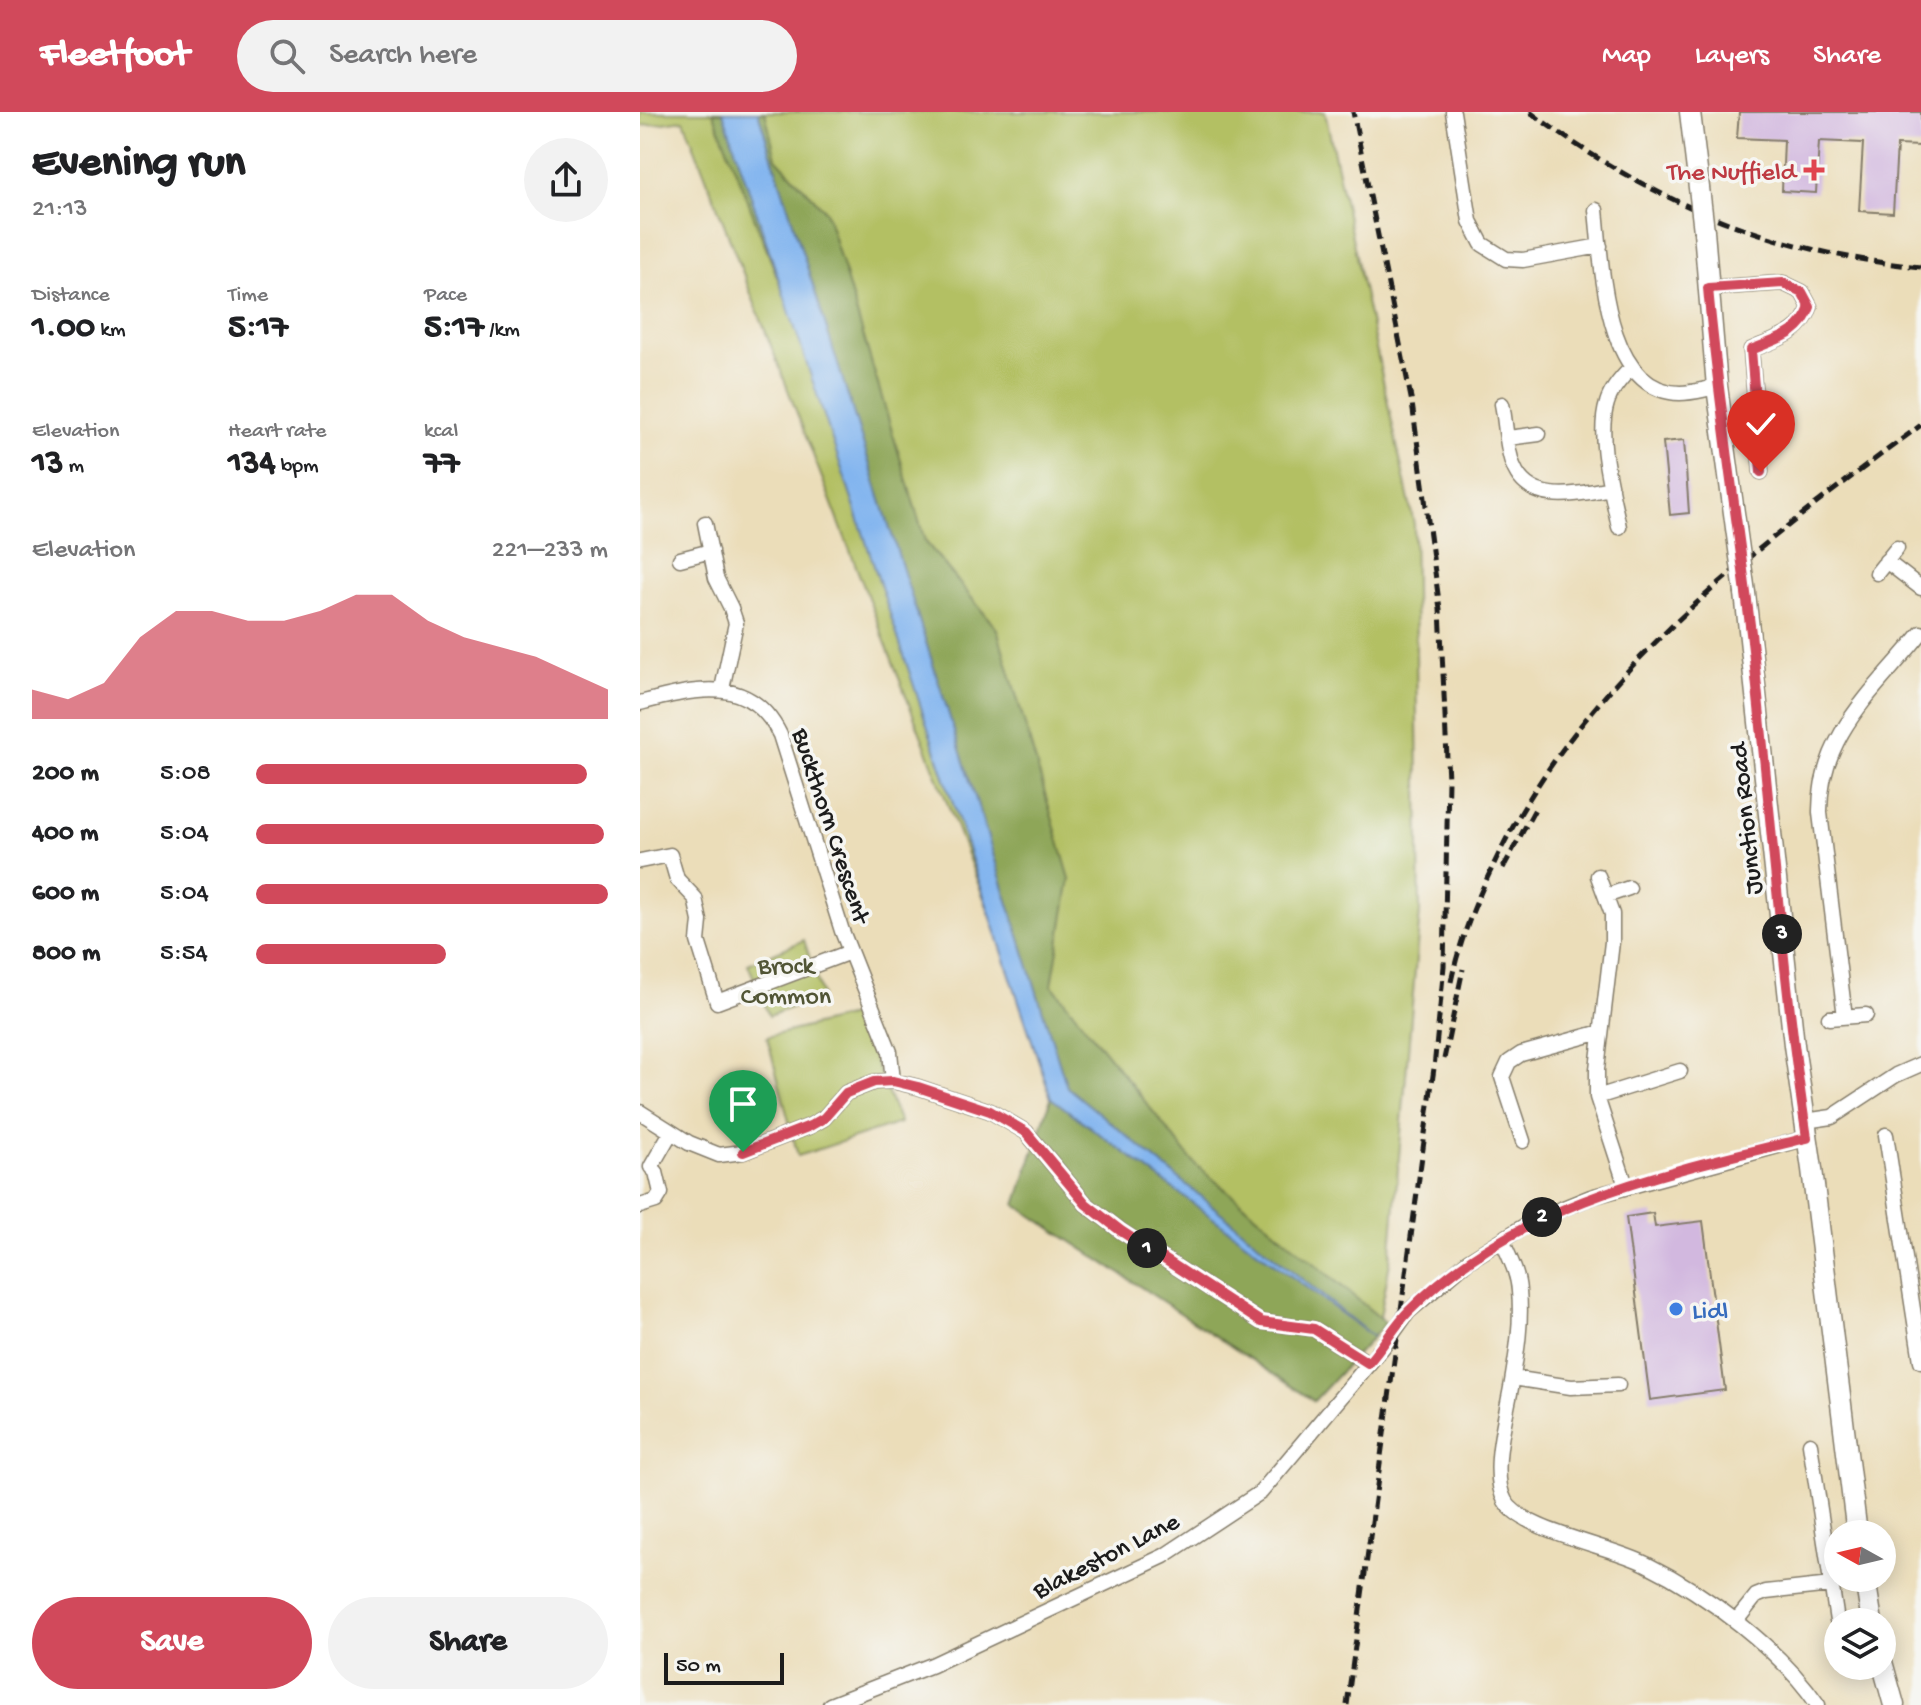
<!DOCTYPE html>
<html lang="en">
<head>
<meta charset="utf-8">
<style>
  :root { --surface:#fff; --page:#f2f2f2; --text:#202124; --muted:#757577; --accent:#d1495b }
  body { margin:0; font-family:"Gochi Hand",sans-serif; background:var(--page); color:var(--text); height:100vh; display:flex; flex-direction:column; font-size:30px; white-space:nowrap }
  * { box-sizing:border-box; margin:0 }
  p { font-size:26px; color:var(--muted) }
  .icon { flex:none; width:44px; height:44px; fill:none; stroke:currentColor; stroke-width:2; stroke-linecap:round; stroke-linejoin:round }
  .map { position:relative; flex:1; overflow:hidden }
  .drawer { display:flex; flex-direction:column; background:var(--surface); width:640px }
  .drawer>* { flex:none }
  .needle { width:52px; rotate:278deg }
  .controls { position:absolute; left:1184px; top:1408px; display:grid; gap:16px }
  .controls a { display:grid; place-items:center; width:72px; height:72px; border-radius:50%; background:var(--surface); box-shadow:0 4px 20px #0003; font-size:40px }
  .scale { position:absolute; left:24px; bottom:20px; width:120px; box-sizing:border-box; padding-left:8px; border:4px solid #1c1c1c; border-top:0; font-size:22px; line-height:28px; white-space:nowrap; color:#1c1c1c; -webkit-text-stroke:6px #f6f6f2; paint-order:stroke }
  .pin { position:absolute; display:grid; place-items:center; width:68px; height:68px; color:#fff; margin:-82px -34px; border-radius:50% 50% 50% 0; rotate:-45deg; box-shadow:0 0 8px #0007 }
  .pin .icon { rotate:45deg }
  .km { position:absolute; width:40px; height:40px; margin:-20px; border-radius:50%; background:#222; color:#fff; font-size:22px; line-height:40px; text-align:center }
  .round { display:grid; place-items:center; flex:none; width:84px; height:84px; border-radius:42px; background:var(--page) }
  .overview { display:flex; align-items:center; justify-content:space-between; height:136px; padding:0 32px }
  h1 { font-size:44px; font-weight:700; line-height:60px }
  .metrics { display:grid; grid-template-columns:repeat(3,1fr); gap:12px; height:136px; padding:8px 32px }
  .metrics div { display:grid; align-content:center }
  .metrics b { font-size:34px; font-weight:700 }
  .metrics small { font-size:22px; font-weight:400 }
  .metrics p { font-size:22px }
  .chart { height:224px; padding:16px 32px }
  .chart p { display:flex; justify-content:space-between }
  .chart svg { width:100%; height:144px; margin-top:8px; fill:var(--accent); opacity:.7 }
  .button { display:flex; gap:16px; margin-top:auto; padding:16px 32px }
  .button a { flex:1; height:92px; border-radius:48px; background:var(--accent); color:#fff; font-size:32px; font-weight:700; line-height:92px; text-align:center }
  .button a+a { background:var(--page); color:var(--text) }
  ul { padding:0 32px; list-style:none; font-size:26px }
  li { display:grid; grid-template-columns:128px 96px 1fr; align-items:center; height:60px }
  li i { height:20px; border-radius:10px; background:var(--accent) }
  header { display:flex; align-items:center; gap:48px; box-sizing:border-box; height:112px; padding:0 40px; background:var(--accent); color:#fff }
  header strong { font-size:38px }
  nav { display:flex; gap:44px; margin-inline-start:auto; font-size:28px }
  .search { width:560px; height:72px; background:var(--page); display:flex; align-items:center; gap:20px; box-sizing:border-box; padding:0 28px; border-radius:44px; color:var(--muted); font-size:30px }
  main { display:flex; flex:1; min-height:0 }
  .map>svg:first-child { display:block }
  .green { fill:#b3c063; stroke:#686e40; stroke-width:2 }
  .forest { fill:#8ea659; stroke:#55613a; stroke-width:2 }
  .water { fill:#83b5ef; stroke:#506886; stroke-width:2 }
  .building { fill:#d2b8df }
  .lines { fill:none; stroke-linecap:round; stroke-linejoin:round }
  .street-casing { stroke:#847c6a; stroke-width:17 }
  .secondary-casing { stroke:#847c6a; stroke-width:23 }
  .street { stroke:#fff; stroke-width:14 }
  .secondary { stroke:#fff; stroke-width:20 }
  .rail { stroke:#1c1c1c; stroke-width:5; stroke-dasharray:12 6; stroke-linecap:butt }
  .secondary-bridge-casing { stroke:#847c6a; stroke-width:23; stroke-linecap:butt }
  .secondary-bridge { stroke:#fff; stroke-width:20 }
  .route-casing { stroke:#fff; stroke-width:16 }
  .route { stroke:#d1495b; stroke-width:10 }
  .health-dot { fill:#e0444e; stroke:#f6f6f2; stroke-width:3 }
  .shop-dot { fill:#3f7fe0; stroke:#f6f6f2; stroke-width:3 }
  .labels { text-anchor:middle; stroke-width:7; stroke-linejoin:round; paint-order:stroke }
  .health-label { font-size:26px; fill:#be3a42; stroke:#f6f6f2; text-anchor:end }
  .street-label { font-size:26px; fill:#1c1c1c; stroke:#f6f6f2 }
  .park-label { font-size:26px; fill:#515535; stroke:#f6f6f2 }
  .shop-label { font-size:26px; fill:#366cbe; stroke:#f6f6f2; text-anchor:start }
</style>
</head>
<body>
<header>
<strong>Fleetfoot</strong>
<div class="search"><svg class="icon" aria-label="search" viewBox="0 0 24 24"><circle cx="10" cy="10" r="6"/><path d="M15 15l6 6"/></svg>Search here</div>
<nav><a>Map</a><a>Layers</a><a>Share</a></nav>
</header>
<main>
<section class="drawer">
<div class="overview"><div><h1>Evening run</h1><p>21:13</p></div><a class="round"><svg class="icon" aria-label="share" viewBox="0 0 24 24"><path d="M12 15V3M7 8l5-5 5 5M5 13v7h14v-7"/></svg></a></div>
<div class="metrics">
<div><p>Distance</p><b>1.00<small> km</small></b></div>
<div><p>Time</p><b>5:17</b></div>
<div><p>Pace</p><b>5:17<small> /km</small></b></div>
</div>
<div class="metrics">
<div><p>Elevation</p><b>13<small> m</small></b></div>
<div><p>Heart rate</p><b>134<small> bpm</small></b></div>
<div><p>kcal</p><b>77</b></div>
</div>
<div class="chart"><p><span>Elevation</span>221–233 m</p>
<svg viewBox="0 0 160 44" preserveAspectRatio="none"><path d="M0 44V35L10 38L20 33L30 19L40 11L50 11L60 14L70 14L80 11L90 6L100 6L110 14L120 19L130 22L140 25L150 30L160 35V44z"/></svg>
</div>
<ul>
<li><b>200 m</b>5:08<i style="width:94%"></i></li>
<li><b>400 m</b>5:04<i style="width:99%"></i></li>
<li><b>600 m</b>5:04<i style="width:100%"></i></li>
<li><b>800 m</b>5:54<i style="width:54%"></i></li>
</ul>
<div class="button"><a>Save</a><a>Share</a></div>
</section>
<div class="map">
<svg width="1281" height="1593" viewBox="0 0 1281 1593">
  <rect width="100%" height="100%" fill="#f6f6f2"/>
  <filter id="ink" filterUnits="userSpaceOnUse"><feTurbulence type="fractalNoise" baseFrequency=".0125" numOctaves="2"/><feDisplacementMap in="SourceGraphic" scale="16" xChannelSelector="R" yChannelSelector="G"/><feConvolveMatrix kernelMatrix="1 2 1 2 8 2 1 2 1" color-interpolation-filters="sRGB"/></filter>
  <filter id="wash" filterUnits="userSpaceOnUse"><feTurbulence type="fractalNoise" baseFrequency=".006" numOctaves="4" result="noise"/><feDisplacementMap in="SourceGraphic" scale="32" xChannelSelector="R" yChannelSelector="G"/><feGaussianBlur stdDeviation="1.8" result="paint"/><feColorMatrix in="noise" values="0 0 0 0 0 0 0 0 0 0 0 0 0 0 0 0 0 1.4 0 .05"/><feComposite in="paint" operator="in"/></filter>
  <g filter="url(#wash)">
    <rect width="100%" height="100%" fill="#ebddb9"/>
    <!-- green -->
    <path class="green" d="M0,0H685L774,412L780,800L750,1150L738,1216L419,981L44,8L0,14Z
      M164,828L182,884L129,904L108,852Z
      M216,903L260,1011L158,1044L127,925Z"/>
    <!-- forest -->
    <path class="forest" d="M73,0H125L136,46L186,99L285,429L357,517L430,767L412,873L555,1052L746,1211L674,1289L376,1093L411,986L256,469Z"/>
    <!-- water -->
    <path class="water" d="M83,0H118L427,975L733,1225L411,986Z"/>
    <g id="blocks">
      <!-- building -->
      <path class="building" d="M1099,0H1281V34L1257,33L1253,101L1219,99L1223,31L1179,29L1176,81L1142,79L1144,28L1097,26Z
        M1044,328L1049,401L1030,403L1023,330Z
        M1013,1101L1015,1115L1063,1109L1085,1278L1010,1288L986,1105Z"/>
    </g>
  </g>
  <g filter="url(#ink)">
    <use href="#blocks" fill-opacity="0" stroke="#847c6a" stroke-width="2"/>
    <g class="lines">
      <!-- street casing -->
      <g class="street-casing">
        <path id="street" d="M813,0L830,109L842,132L866,147L883,148L960,134
          M956,98C962,152 964,280 1040,281C1052,281 1065,277 1077,275
          M1068,176L1143,171L1162,180L1170,195C1161,223 1135,227 1111,238L1121,360
          M862,292C866,311 866,335 873,353C889,395 937,382 971,376
          M868,326L899,322
          M65,411L76,466L91,496L96,511L82,577
          M979,415C972,379 956,326 967,291C971,277 982,265 992,255
          M40,447L71,439
          M1246,449L1281,476
          M1237,461L1257,436
          M0,591C54,577 110,561 140,623L202,819L250,940L253,969
          M0,749L30,743L37,767L55,786L60,809L58,829L77,890L210,840
          M958,764L972,802V830L957,957V985L986,1074
          M966,784L989,776
          M1205,905L1180,701C1179,622 1236,578 1281,521
          M1189,906L1226,903
          M957,985L1040,959
          M0,1000L49,1031L79,1043L103,1040L170,1014L184,1006L206,981L234,970L253,969L278,975L350,999L386,1020L446,1092L481,1119L621,1210L674,1217L728,1251
          M1165,1009L1192,1005L1256,963L1281,952
          M1246,1023L1281,1249
          M883,1029L862,965L869,950L881,942L961,920
          M11,1055L31,1020
          M0,1094L16,1089L21,1081L16,1060L11,1055
          M862,1128C869,1145 878,1161 879,1179C882,1209 877,1240 872,1270C867,1302 849,1360 865,1389C882,1419 972,1434 1006,1452C1067,1482 1140,1537 1178,1593
          M873,1266L931,1275L978,1273
          M1170,1332L1197,1509
          M1096,1509L1116,1484L1126,1480L1191,1473
          M190,1593L292,1553L524,1444L621,1380L743,1235L768,1200L828,1149L894,1108L951,1085L1167,1026"/>
      </g>
      <!-- secondary casing -->
      <g class="secondary-casing">
        <path id="secondary" d="M1050,0L1058,67
          M1064,119L1077,275L1096,416
          M1105,481L1154,933L1172,1057L1217,1422
          M1225,1466L1232,1510
          M1242,1550L1254,1593"/>
      </g>
      <!-- street -->
      <use href="#street" class="street"/>
      <!-- secondary -->
      <use href="#secondary" class="secondary"/>
      <!-- rail -->
      <path class="rail" d="M890,0C1008,88 1134,142 1281,155
        M863,756L895,697
        M811,870C819,831 835,791 852,756C941,564 1116,435 1281,313
        M804,947L823,857
        M707,1593L794,956L804,854L808,668L800,497L772,291L713,0"/>
      <!-- secondary-bridge casing -->
      <g class="secondary-bridge-casing">
        <path id="secondary-bridge" d="M1058,67L1064,119
          M1096,416L1105,481"/>
      </g>
      <!-- secondary-bridge -->
      <use href="#secondary-bridge" class="secondary-bridge"/>
    </g>
  </g>
  <g class="lines" filter="url(#ink)">
    <!-- route casing -->
    <g class="route-casing">
      <path id="route" d="M103,1040L170,1014L184,1006L206,981L234,970L253,969L278,975L350,999L386,1020L446,1092L481,1119L621,1210L674,1217L728,1251C743,1235 754,1214 769,1199C876,1091 1026,1060 1167,1026C1142,864 1131,700 1113,538C1099,417 1079,297 1068,176L1143,171L1162,180L1170,195C1161,223 1136,227 1111,238L1121,360"/>
    </g>
    <!-- route -->
    <use href="#route" class="route"/>
  </g>
  <!-- markers -->
  <path class="health-dot" d="M1170 46h8v8h8v8h-8v8h-8v-8h-8v-8h8z"/>
  <circle class="shop-dot" cx="1036" cy="1197" r="8"/>
  <g class="labels">
    <!-- health labels -->
    <g class="health-label">
      <text x="1156" y="67">The Nuffield</text>
    </g>
    <!-- street labels -->
    <g class="street-label">
      <text transform="translate(1104 707) rotate(-96)" y="9">Junction Road</text>
      <text transform="translate(193 713) rotate(72)" y="9">Buckthorn Crescent</text>
      <text transform="translate(465 1442) rotate(-27)" y="9">Blakeston Lane</text>
    </g>
    <!-- park labels -->
    <g class="park-label">
      <text x="146" y="861">Brock<tspan x="146" dy="30">Common</tspan></text>
    </g>
    <!-- shop labels -->
    <g class="shop-label">
      <text x="1052" y="1206">Lidl</text>
    </g>
  </g>
</svg>
<div class="controls">
<a><svg class="needle" viewBox="-14 -14 28 28"><path d="M0-13l5 13h-10z" fill="#e53935"/><path d="M0 13l5-13h-10z" fill="#757577"/></svg></a>
<a><svg class="icon" aria-label="layers" viewBox="0 0 24 24"><path d="M12 4l9 5-9 5-9-5zM3 14l9 5 9-5"/></svg></a>
</div>
<div class="scale">50 m</div>
<div class="pin" style="left:103px;top:1040px;background:#1e9e55"><svg class="icon" aria-label="arrive" viewBox="0 0 24 24"><path d="M6 21V4h12l-3 4 3 4H6"/></svg></div>
<div class="pin" style="left:1121px;top:360px;background:#d93025"><svg class="icon" aria-label="check" viewBox="0 0 24 24"><path d="M5 12l5 5 9-10"/></svg></div>
<b class="km" style="left:507px;top:1136px">1</b>
<b class="km" style="left:902px;top:1105px">2</b>
<b class="km" style="left:1142px;top:822px">3</b>
</div>
</main>
</body>
</html>
